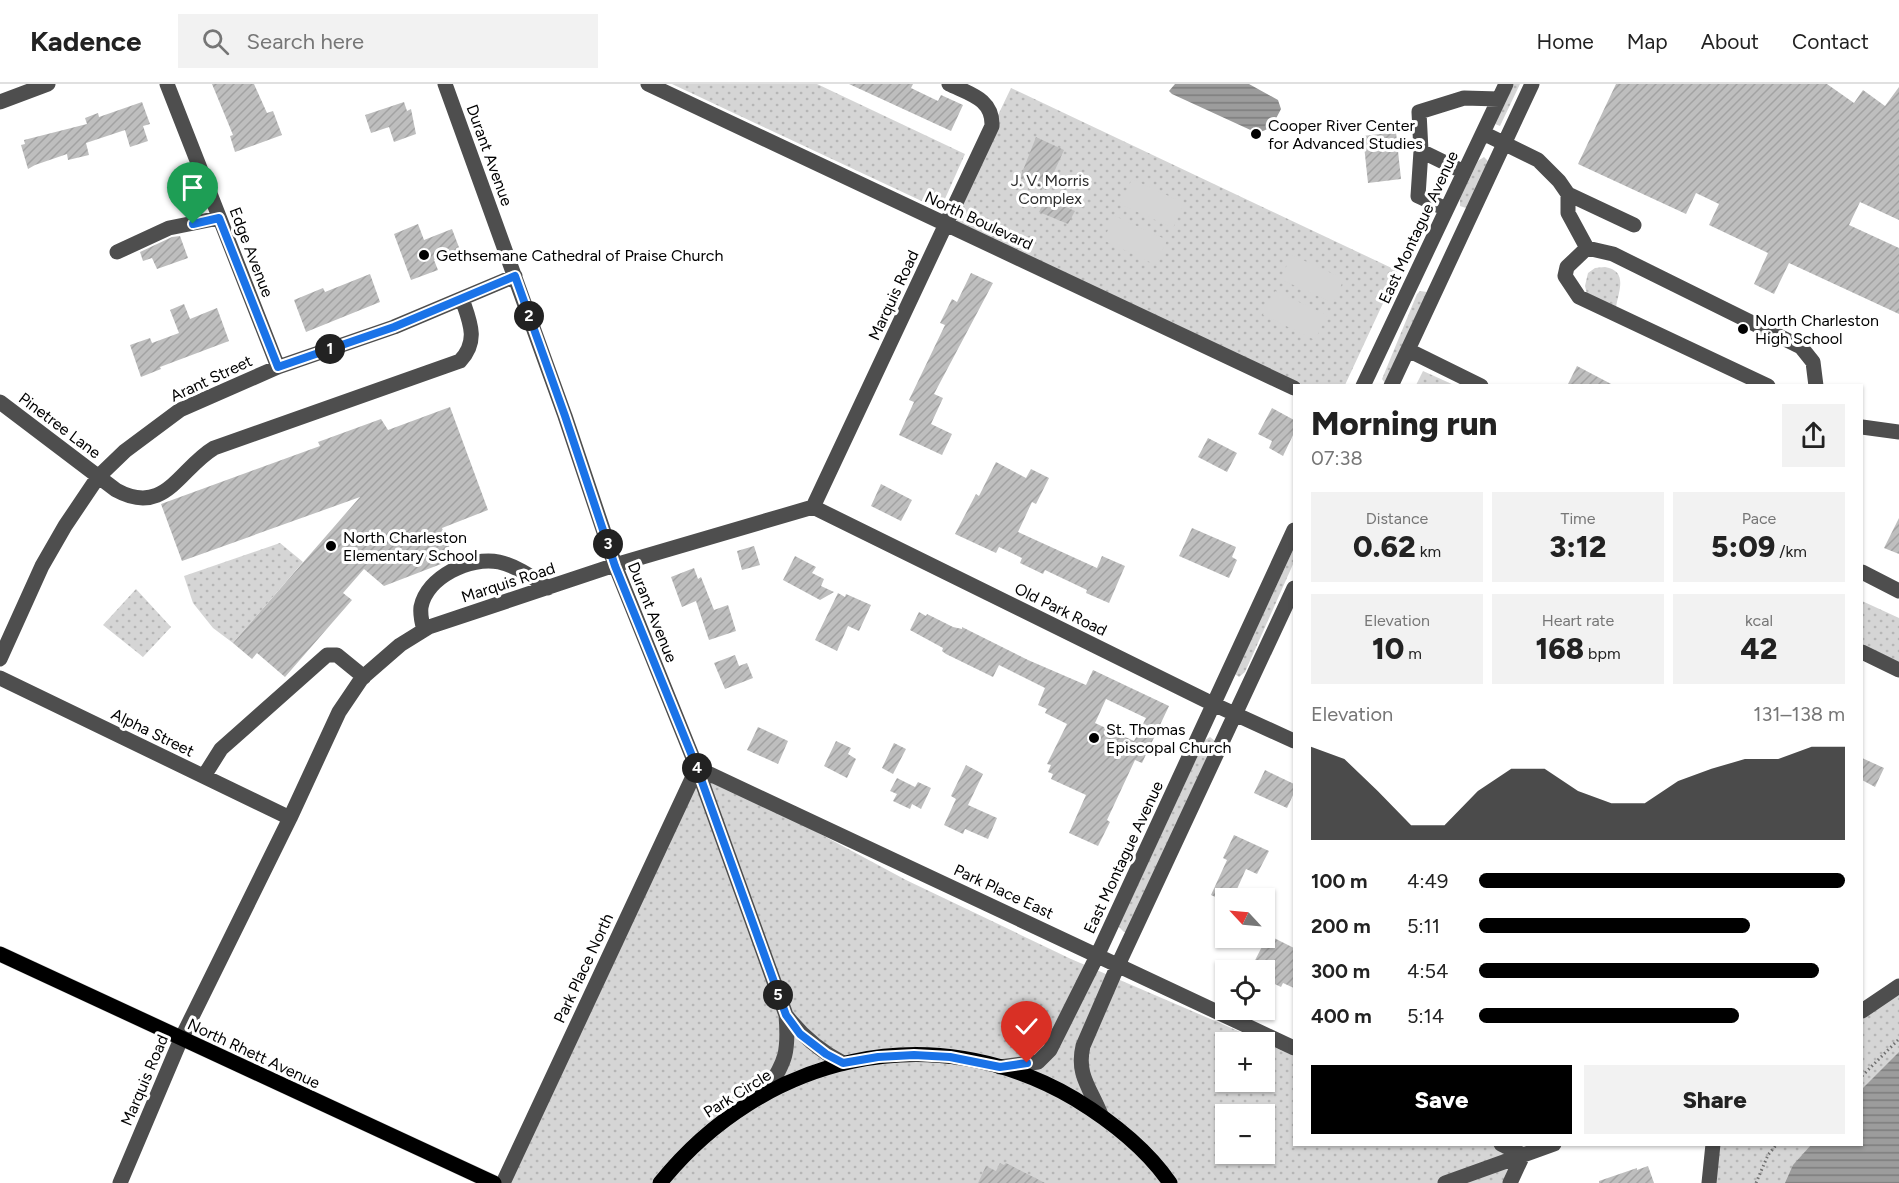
<!DOCTYPE html>
<html lang="en">
<head>
<meta charset="utf-8">
<style>
  :root { --surface:#fff; --page:#f2f2f2; --text:#222; --muted:#767676; --line:#e0e0e0; --accent:#000 }
  body { margin:0; font-family:Figtree,sans-serif; background:var(--page); color:var(--text); height:100vh; display:flex; flex-direction:column; font-size:22px; white-space:nowrap }
  * { box-sizing:border-box; margin:0 }
  p { font-size:20px; color:var(--muted) }
  .icon { flex:none; width:33px; height:33px; fill:none; stroke:currentColor; stroke-width:2; stroke-linecap:round; stroke-linejoin:round }
  .map { position:relative; flex:1; overflow:hidden }
  .panel { position:absolute; left:1293px; top:300px; width:570px; height:762px; display:flex; flex-direction:column; background:var(--surface); border-radius:0px; box-shadow:0 2px 4px #0004 }
  .panel>* { flex:none }
  .needle { width:39px; rotate:296deg }
  .tools { position:absolute; left:1215px; top:804px; display:grid; gap:12px }
  .tools a { display:grid; place-items:center; width:60px; height:60px; border-radius:0px; background:var(--surface); box-shadow:0 2px 4px #0004; font-size:30px }
  .pin { position:absolute; display:grid; place-items:center; width:51px; height:51px; color:#fff; margin:-62px -26px; border-radius:50% 50% 50% 0; rotate:-45deg; box-shadow:0 0 6px #0007 }
  .pin .icon { rotate:45deg }
  .km { position:absolute; width:30px; height:30px; margin:-15px; border-radius:50%; background:#222; color:#fff; font-size:16px; line-height:30px; text-align:center }
  .round { display:grid; place-items:center; flex:none; width:63px; height:63px; border-radius:0px; background:var(--page) }
  .overview { display:flex; align-items:center; justify-content:space-between; height:102px; padding:0 18px }
  h1 { font-size:33px; font-weight:800; line-height:45px }
  .figures { display:grid; grid-template-columns:repeat(3,1fr); gap:9px; height:102px; padding:6px 18px }
  .figures div { display:grid; align-content:center; border-radius:0px; background:var(--page); text-align:center }
  .figures b { font-size:30px; font-weight:800 }
  .figures small { font-size:16px; font-weight:400 }
  .figures p { font-size:16px }
  .chart { height:168px; padding:12px 18px }
  .chart p { display:flex; justify-content:space-between }
  .chart svg { width:100%; height:108px; margin-top:6px; fill:var(--accent); opacity:.7 }
  .button { display:flex; gap:12px; margin-top:auto; padding:12px 18px }
  .button a { flex:1; height:69px; border-radius:0px; background:var(--accent); color:#fff; font-size:24px; font-weight:800; line-height:69px; text-align:center }
  .button a+a { background:var(--page); color:var(--text) }
  ul { padding:0 18px; list-style:none; font-size:20px }
  li { display:grid; grid-template-columns:96px 72px 1fr; align-items:center; height:45px }
  li i { height:15px; border-radius:8px; background:var(--accent) }
  header { display:flex; align-items:center; gap:36px; box-sizing:border-box; height:84px; padding:0 30px; background:var(--surface); border-bottom:2px solid var(--line) }
  header strong { font-size:28px }
  nav { display:flex; gap:33px; margin-inline-start:auto; font-size:21px }
  .search { width:420px; height:54px; background:var(--page); display:flex; align-items:center; gap:15px; box-sizing:border-box; padding:0 21px; border-radius:0px; color:var(--muted); font-size:22px }
  .map>svg:first-child { display:block }
  .grass { fill:url(#grass-dots); fill-rule:evenodd }
  .garden { fill:#d5d5d5 }
  .water { fill:url(#water-rules) }
  .building { fill:url(#building-hatch); fill-rule:evenodd }
  .lines { fill:none; stroke-linecap:round; stroke-linejoin:round }
  .major-casing { stroke:#dbdbdb; stroke-width:16 }
  .path { stroke:#707070; stroke-width:3; stroke-dasharray:1.5 3; stroke-linecap:butt }
  .minor { stroke:#4e4e4e; stroke-width:15 }
  .major { stroke:#000; stroke-width:15 }
  .route-casing { stroke:#fff; stroke-width:12 }
  .route { stroke:#1a73e8; stroke-width:8 }
  .poi-dot { fill:#000; stroke:#fff; stroke-width:2 }
  .labels { text-anchor:middle; stroke-width:6; stroke-linejoin:round; paint-order:stroke }
  .poi-label { font-size:16px; fill:#000; stroke:#fff; text-anchor:start }
  .street-label { font-size:16px; fill:#000; stroke:#fff }
  .park-label { font-size:16px; fill:#2c2c2c; stroke:#fff }
</style>
</head>
<body>
<header>
<strong>Kadence</strong>
<div class="search"><svg class="icon" aria-label="search" viewBox="0 0 24 24"><circle cx="10" cy="10" r="6"/><path d="M15 15l6 6"/></svg>Search here</div>
<nav><a>Home</a><a>Map</a><a>About</a><a>Contact</a></nav>
</header>
<div class="map">
<svg width="1899" height="1099" viewBox="0 0 1899 1099">
  <defs>
    <pattern id="grass-dots" width="8" height="8" patternUnits="userSpaceOnUse" patternTransform="scale(1.5)"><rect width="8" height="8" fill="#d5d5d5"/><path d="M2 2h.1M6 6h.1" fill="none" stroke="#b5b5b5" stroke-width="1.8" stroke-linecap="round"/></pattern>
    <pattern id="water-rules" width="6" height="5" patternUnits="userSpaceOnUse" patternTransform="scale(1.5)"><rect width="6" height="5" fill="#9c9c9c"/><path d="M0 2.5h6" fill="none" stroke="#7d7d7d"/></pattern>
    <pattern id="building-hatch" width="6" height="6" patternUnits="userSpaceOnUse" patternTransform="scale(1.5)"><rect width="6" height="6" fill="#bebebe"/><path d="M-1 1l2-2M0 6l6-6M5 7l2-2" fill="none" stroke="#a2a2a2"/></pattern>
  </defs>
  <rect width="100%" height="100%" fill="#fff"/>
  <!-- grass -->
  <path class="grass" d="M672,0H817L965,70L944,117L939,121L928,120Z
    M1514,0H1520L1500,42L1495,40Z
    M1011,4L1398,187L1345,301L1294,302L946,140Z
    M1484,73L1489,78L1468,121L1466,124L1460,122V114L1478,77Z
    M1605,183C1628,187 1619,206 1616,223L1587,210L1585,202L1588,189L1595,184Z
    M1420,207L1427,208L1385,299L1382,295L1417,210Z
    M1423,287L1454,301H1416Z
    M280,459L303,478L233,559L213,544L193,519L184,492Z
    M1294,464V478L1245,588L1239,593L1235,590Z
    M136,505L171,543L143,573L103,541Z
    M1862,517L1899,534V578L1862,561Z
    M1210,653L1215,657L1129,848H1124L1119,843L1120,839L1205,656Z
    M697,684L906,796L1071,875L1264,958H1226V998H1264L1265,959L1294,972V1060H1499L1523,1071L1510,1099H503ZM1226,1030H1264V1070H1226Z
    M1899,903V1099H1710L1714,1061L1862,1060V928Z"/>
  <!-- garden -->
  <path class="garden" d="M1132,95L1184,119L1173,144L1120,120Z
    M1115,132L1167,156L1156,181L1103,156Z
    M1292,171L1344,195L1333,219L1280,195Z
    M1275,207L1327,231L1315,256L1263,231Z"/>
  <!-- water -->
  <path class="water" d="M1175,0H1249L1278,16L1281,25C1274,38 1273,45 1257,49L1172,10L1169,7Z
    M1899,968V1099H1785L1793,1081L1811,1061L1862,1060V1005Z"/>
  <!-- building -->
  <path class="building" d="M212,0H254L267,29L273,27L282,51L235,68L230,52L233,51Z
    M849,0H913L911,4L938,17L941,11L963,21L951,47Z
    M1616,0H1827L1854,19L1863,6L1885,22L1899,3V136L1860,118L1849,141L1899,164V230L1789,179L1774,210L1754,200L1768,169L1709,141L1719,120L1696,109L1686,130L1578,80Z
    M142,18L150,40L143,42L148,57L130,63L125,46L86,59L89,71L68,76L67,70L35,81L28,85L21,61L25,60L24,56L87,40L85,34L98,29L99,33Z
    M404,18L407,27L411,25L416,50L394,58L389,43L371,49L365,31Z
    M1396,48L1401,95L1368,99L1363,52Z
    M1036,53L1064,66L1046,106L1020,94Z
    M1046,114L1075,127L1068,140L1039,128Z
    M418,140L424,156L452,145L460,166L434,176L438,186L411,196L394,150Z
    M180,152L188,174L157,185L152,174L143,177L140,168L172,153Z
    M971,189L993,199L934,310L943,314L931,340L952,350L942,371L899,351L914,318L909,316L945,241L940,239L952,215L957,218Z
    M370,190L380,218L306,248L294,216L323,204L325,208Z
    M184,220L190,235L217,224L229,257L160,283L161,285L141,293L130,261L150,254L152,259L179,249L170,226Z
    M1577,282L1615,302H1567Z
    M450,323L488,426L442,444L454,475L384,502L364,485L343,509L352,516L285,593L257,569L252,575L233,559L360,413L182,477L161,420L320,362L318,358L381,335L388,346Z
    M1272,324L1294,336V349L1283,372L1269,364L1272,357L1258,350Z
    M1208,354L1237,369L1227,388L1198,373Z
    M996,378L1026,394L1031,385L1049,394L1036,420L1032,418L1018,448L1097,484L1102,472L1125,482L1109,519L1086,509L1087,506L1045,486L1043,490L1020,479L1022,474L999,463L996,469L955,450L976,410L979,412Z
    M881,400L912,416L901,437L871,422Z
    M1899,434V470L1884,464Z
    M1192,444L1236,463L1232,473L1237,476L1229,494L1179,472Z
    M754,462L760,481L742,486L737,467Z
    M795,472L816,483L812,489L824,495L821,502L834,508L820,516L783,496Z
    M694,484L698,495L701,493L714,526L728,521L736,547L709,556L696,517L682,523L671,493Z
    M838,509L845,513L846,510L871,521L859,547L848,542L837,567L815,556Z
    M919,528L926,532L927,530L953,543L962,545V543L1028,576L1086,601L1093,586L1169,622L1142,679L1135,676L1107,736L1110,738L1098,762L1069,749L1086,711L1051,695L1053,690L1048,688L1051,681L1047,680L1067,640L1045,629L1047,625L1038,621L1045,604L999,581L993,593L946,570L942,567L943,564L910,546ZM1106,615L1146,634L1134,657L1095,639Z
    M735,571L739,582L747,579L753,594L725,605L714,579Z
    M758,643L788,657L778,680L747,666Z
    M836,657L851,664L848,670L856,675L847,694L824,682Z
    M894,659L906,665L893,690L882,684Z
    M1862,674L1884,684L1875,703L1862,696Z
    M966,681L983,690L968,721L997,734L988,755L965,745L963,750L944,741L956,715L951,712Z
    M1265,686L1294,700V709L1287,724L1254,709Z
    M897,694L915,703L918,698L931,704L921,725L912,720L910,725L893,717L897,710L890,707Z
    M1234,751L1269,767L1257,790L1246,785L1233,814H1226V818L1211,811L1227,776L1223,774Z
    M1268,851L1294,864V904L1283,899L1281,903L1264,895V886H1250Z
    M1000,1079L1004,1081L1006,1079L1045,1099H978L986,1082L996,1087Z
    M1648,1082L1654,1099H1599V1097L1637,1084V1086Z"/>
  <g class="lines">
    <!-- major casing -->
    <g class="major-casing">
      <path id="major" d="M0,870L494,1099
        M660,1099C762,972 931,930 1075,1015C1111,1037 1146,1064 1170,1099"/>
    </g>
    <!-- path -->
    <path class="path" d="M1862,992L1899,955
      M1756,1099L1768,1071L1777,1060"/>
    <!-- minor -->
    <path class="minor" d="M167,0L278,283
      M445,0L565,332L615,481L697,684L786,931C789,968 786,977 766,1008
      M648,0L1294,304
      M0,18L48,0
      M1483,49L1538,76L1559,97L1568,110L1634,141
      M1421,67L1464,88
      M1568,110V129L1587,164
      M1446,125L1418,112L1421,67L1419,28L1464,14L1499,15
      M117,168L169,144L219,134
      M1408,266L1481,302
      M1363,302L1506,0
      M1391,302L1532,0
      M1768,302L1579,213L1565,192L1567,183L1587,164L1613,170L1801,263L1813,278L1816,302
      M0,318L116,406C165,433 179,385 214,364L460,277C479,257 470,238 462,215
      M1862,343L1899,348
      M813,423L1213,620L1294,657
      M1862,488L1899,507
      M424,546C422,539 420,531 421,523C427,493 470,472 499,478C517,482 533,494 548,504
      M1862,568L1899,586
      M0,575L42,482L65,442L98,393L125,367L180,326L278,283L394,243L515,192
      M0,594L290,734
      M204,692L221,665L327,571H337L364,593
      M1862,927L1899,902
      M786,931C802,952 820,967 843,979
      M1000,983L1038,978L1050,966L1097,872L1294,446
      M1101,1031C1091,1005 1076,991 1083,962L1118,881L1294,504
      M1501,1060L1523,1071L1510,1099
      M120,1099L181,955L290,734L339,628L362,594L400,561L429,543L615,481L813,423L992,42C993,15 970,10 949,0
      M503,1099L697,684L1294,964
      M1445,1099L1554,1060
      M1709,1099L1713,1060"/>
    <!-- major -->
    <use href="#major" class="major"/>
  </g>
  <g class="lines">
    <!-- route casing -->
    <g class="route-casing">
      <path id="route" d="M193,140L219,134L278,283L394,243L515,192L565,332L615,482L697,684L786,931L800,950L826,970L843,979L878,973L914,971L950,973L1000,983L1027,979"/>
    </g>
    <!-- route -->
    <use href="#route" class="route"/>
  </g>
  <!-- markers -->
  <g class="poi-dot">
    <circle cx="1256" cy="50" r="6"/>
    <circle cx="424" cy="171" r="6"/>
    <circle cx="1743" cy="245" r="6"/>
    <circle cx="331" cy="462" r="6"/>
    <circle cx="1094" cy="654" r="6"/>
  </g>
  <g class="labels">
    <!-- poi labels -->
    <g class="poi-label">
      <text x="1268" y="47">Cooper River Center<tspan x="1268" dy="18">for Advanced Studies</tspan></text>
      <text x="436" y="177">Gethsemane Cathedral of Praise Church</text>
      <text x="1755" y="242">North Charleston<tspan x="1755" dy="18">High School</tspan></text>
      <text x="343" y="459">North Charleston<tspan x="343" dy="18">Elementary School</tspan></text>
      <text x="1106" y="651">St. Thomas<tspan x="1106" dy="18">Episcopal Church</tspan></text>
    </g>
    <!-- street labels -->
    <g class="street-label">
      <text transform="translate(490 71) rotate(70)" y="6">Durant Avenue</text>
      <text transform="translate(979 136) rotate(25)" y="6">North Boulevard</text>
      <text transform="translate(1418 143) rotate(-65)" y="6">East Montague Avenue</text>
      <text transform="translate(252 168) rotate(69)" y="6">Edge Avenue</text>
      <text transform="translate(893 211) rotate(-65)" y="6">Marquis Road</text>
      <text transform="translate(211 294) rotate(-25)" y="6">Arant Street</text>
      <text transform="translate(60 341) rotate(37)" y="6">Pinetree Lane</text>
      <text transform="translate(508 498) rotate(-18)" y="6">Marquis Road</text>
      <text transform="translate(1061 525) rotate(26)" y="6">Old Park Road</text>
      <text transform="translate(653 528) rotate(68)" y="6">Durant Avenue</text>
      <text transform="translate(153 648) rotate(26)" y="6">Alpha Street</text>
      <text transform="translate(1123 773) rotate(-65)" y="6">East Montague Avenue</text>
      <text transform="translate(1004 807) rotate(25)" y="6">Park Place East</text>
      <text transform="translate(583 884) rotate(-65)" y="6">Park Place North</text>
      <text transform="translate(254 969) rotate(25)" y="6">North Rhett Avenue</text>
      <text transform="translate(144 996) rotate(-67)" y="6">Marquis Road</text>
      <text transform="translate(737 1009) rotate(-32)" y="6">Park Circle</text>
    </g>
    <!-- park labels -->
    <g class="park-label">
      <text x="1050" y="102">J. V. Morris<tspan x="1050" dy="18">Complex</tspan></text>
    </g>
  </g>
</svg>
<div class="tools">
<a><svg class="needle" viewBox="-14 -14 28 28"><path d="M0-13l5 13h-10z" fill="#e53935"/><path d="M0 13l5-13h-10z" fill="#767676"/></svg></a>
<a><svg class="icon" aria-label="locate" viewBox="0 0 24 24"><circle cx="12" cy="12" r="6"/><path d="M12 2v4M12 18v4M2 12h4M18 12h4"/></svg></a>
<a>+</a>
<a>−</a>
</div>
<div class="pin" style="left:193px;top:140px;background:#1e9e55"><svg class="icon" aria-label="arrive" viewBox="0 0 24 24"><path d="M6 21V4h12l-3 4 3 4H6"/></svg></div>
<div class="pin" style="left:1027px;top:979px;background:#d93025"><svg class="icon" aria-label="check" viewBox="0 0 24 24"><path d="M5 12l5 5 9-10"/></svg></div>
<b class="km" style="left:330px;top:265px">1</b>
<b class="km" style="left:529px;top:232px">2</b>
<b class="km" style="left:608px;top:460px">3</b>
<b class="km" style="left:697px;top:684px">4</b>
<b class="km" style="left:778px;top:911px">5</b>
<section class="panel">
<div class="overview"><div><h1>Morning run</h1><p>07:38</p></div><a class="round"><svg class="icon" aria-label="share" viewBox="0 0 24 24"><path d="M12 15V3M7 8l5-5 5 5M5 13v7h14v-7"/></svg></a></div>
<div class="figures">
<div><p>Distance</p><b>0.62<small> km</small></b></div>
<div><p>Time</p><b>3:12</b></div>
<div><p>Pace</p><b>5:09<small> /km</small></b></div>
</div>
<div class="figures">
<div><p>Elevation</p><b>10<small> m</small></b></div>
<div><p>Heart rate</p><b>168<small> bpm</small></b></div>
<div><p>kcal</p><b>42</b></div>
</div>
<div class="chart"><p><span>Elevation</span>131–138 m</p>
<svg viewBox="0 0 160 44" preserveAspectRatio="none"><path d="M0 44V6L10 11L20 24L30 38L40 38L50 24L60 15L70 15L80 24L90 29L100 29L110 20L120 15L130 11L140 11L150 6L160 6V44z"/></svg>
</div>
<ul>
<li><b>100 m</b>4:49<i style="width:100%"></i></li>
<li><b>200 m</b>5:11<i style="width:74%"></i></li>
<li><b>300 m</b>4:54<i style="width:93%"></i></li>
<li><b>400 m</b>5:14<i style="width:71%"></i></li>
</ul>
<div class="button"><a>Save</a><a>Share</a></div>
</section>
</div>
</body>
</html>
